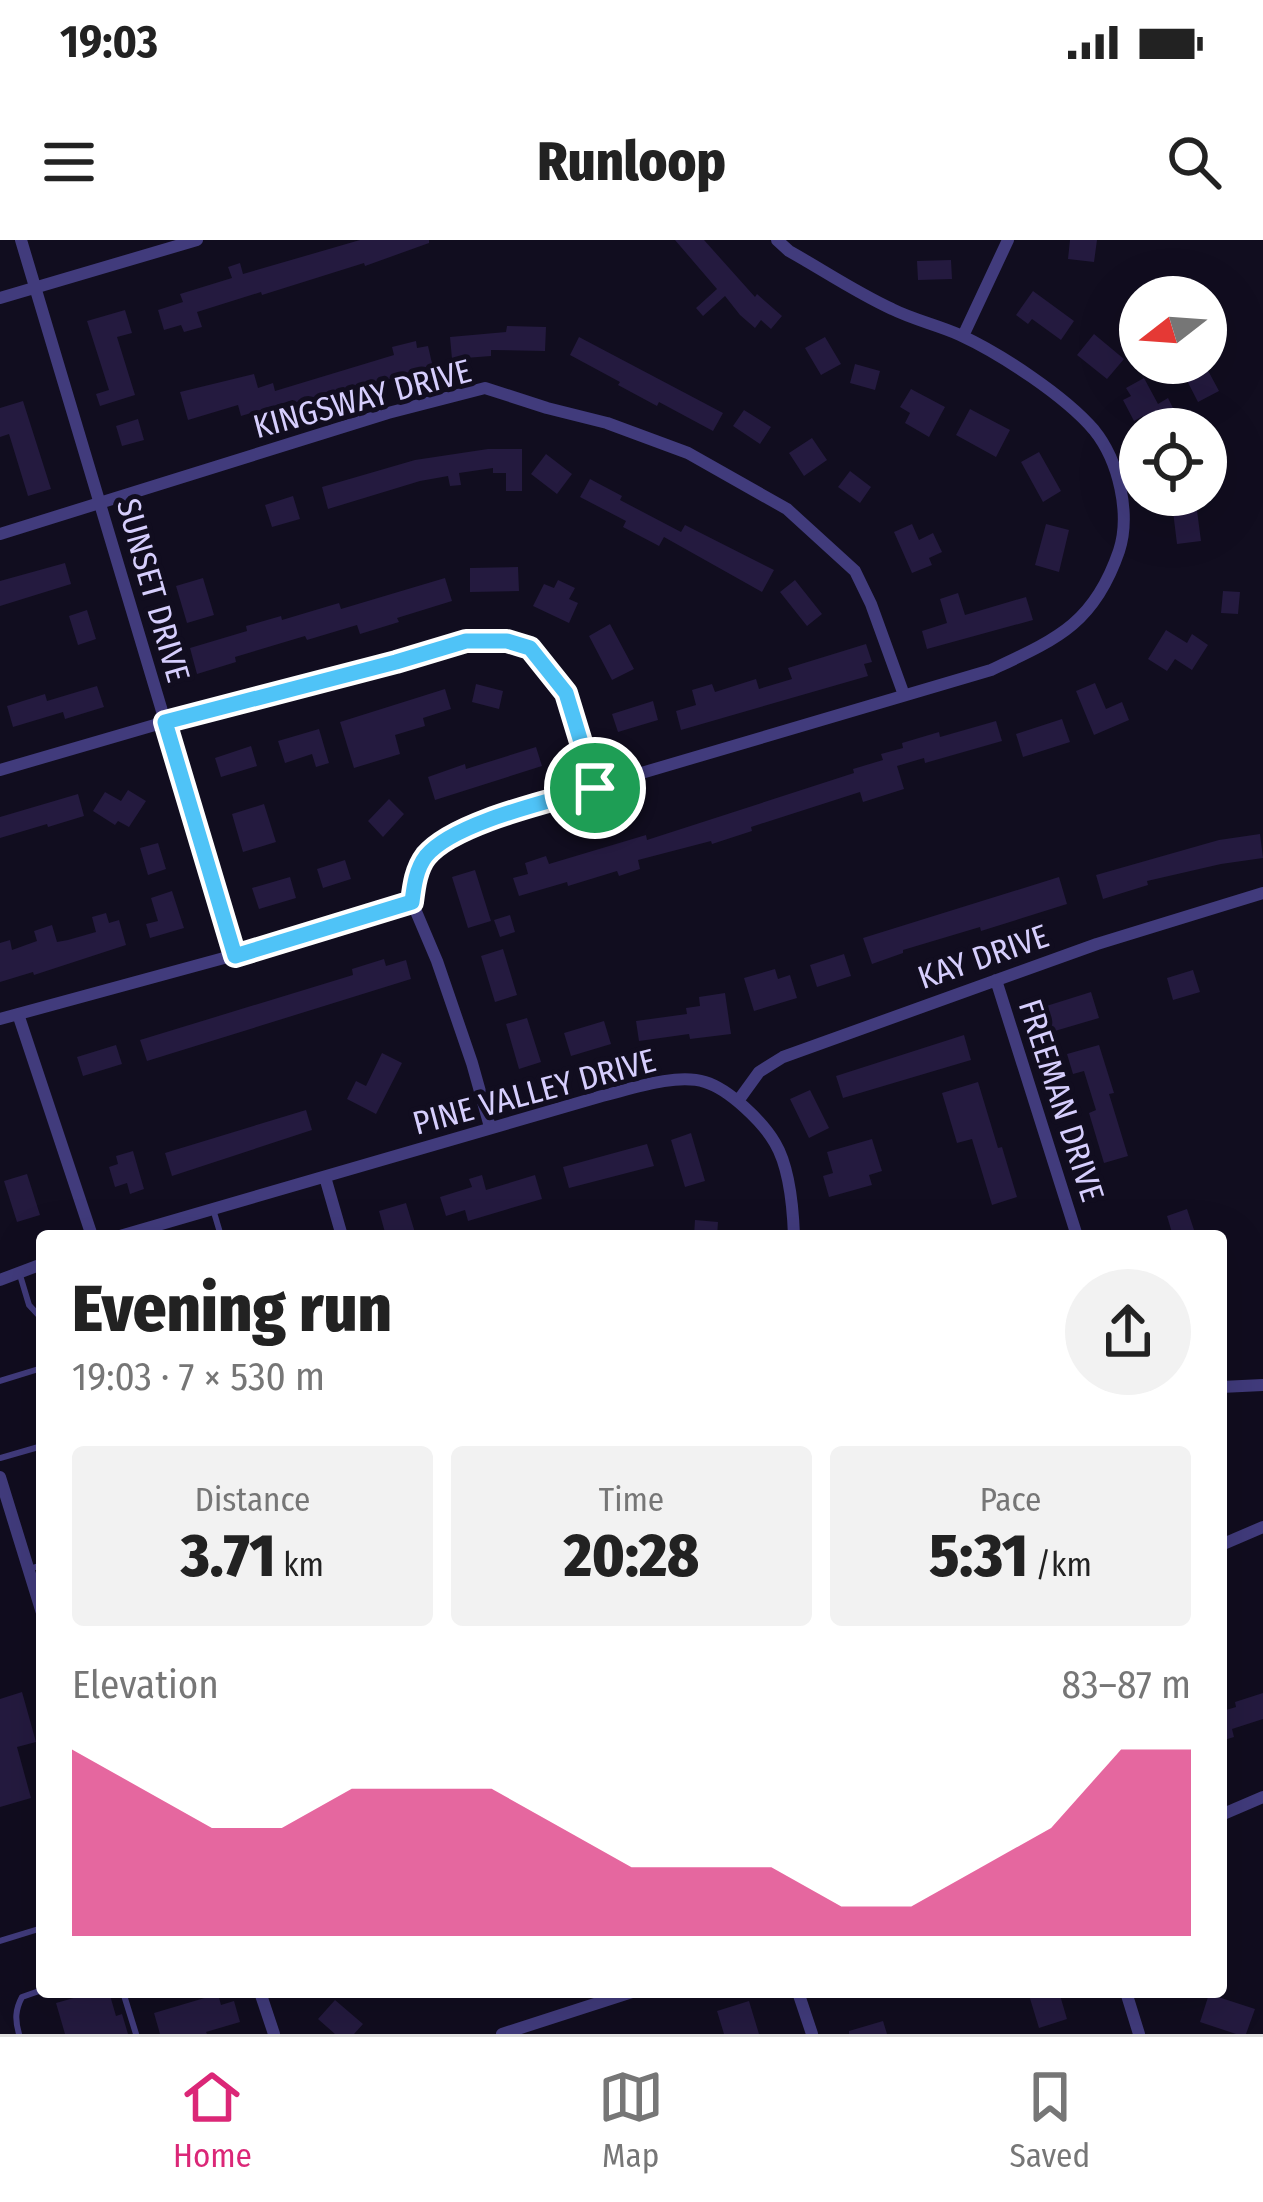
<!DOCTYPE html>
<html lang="en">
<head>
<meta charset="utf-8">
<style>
  :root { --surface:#fff; --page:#f2f2f2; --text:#222; --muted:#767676; --line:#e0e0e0; --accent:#db2777 }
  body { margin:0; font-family:"Fira Sans Condensed",sans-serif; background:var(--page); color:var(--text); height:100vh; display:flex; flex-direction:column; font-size:45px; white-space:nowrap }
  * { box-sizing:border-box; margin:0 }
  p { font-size:39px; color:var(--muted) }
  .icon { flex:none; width:66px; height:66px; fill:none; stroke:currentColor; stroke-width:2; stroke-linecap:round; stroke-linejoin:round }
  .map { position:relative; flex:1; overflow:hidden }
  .drawer { position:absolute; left:36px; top:990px; width:1191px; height:768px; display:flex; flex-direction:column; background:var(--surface); border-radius:12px; box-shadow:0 12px 48px #0002 }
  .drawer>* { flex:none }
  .needle { width:78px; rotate:253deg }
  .fabs { position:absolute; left:1119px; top:36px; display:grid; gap:24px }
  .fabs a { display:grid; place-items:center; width:108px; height:108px; border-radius:50%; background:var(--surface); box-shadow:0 12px 48px #0002; font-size:60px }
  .pin { position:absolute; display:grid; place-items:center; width:102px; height:102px; color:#fff; margin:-51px; border:6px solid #fff; border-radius:50%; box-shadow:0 3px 12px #0007 }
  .round { display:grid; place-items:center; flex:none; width:126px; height:126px; border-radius:63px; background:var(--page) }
  .head { display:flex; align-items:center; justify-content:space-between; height:204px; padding:0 36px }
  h1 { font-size:66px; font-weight:800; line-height:90px }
  .metrics { display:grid; grid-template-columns:repeat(3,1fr); gap:18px; height:204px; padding:12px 36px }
  .metrics div { display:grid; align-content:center; border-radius:12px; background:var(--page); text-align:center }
  .metrics b { font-size:60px; font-weight:800 }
  .metrics small { font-size:33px; font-weight:400 }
  .metrics p { font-size:33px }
  .chart { height:336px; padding:24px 36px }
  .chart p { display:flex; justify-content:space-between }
  .chart svg { width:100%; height:216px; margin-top:12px; fill:var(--accent); opacity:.7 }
  .status { display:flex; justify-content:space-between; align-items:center; height:84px; padding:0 60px; background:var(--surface); direction:ltr }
  .status svg { height:33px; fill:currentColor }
  header { display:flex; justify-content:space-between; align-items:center; height:156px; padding:0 36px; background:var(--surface); font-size:54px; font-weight:800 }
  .dock { display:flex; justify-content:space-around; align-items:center; height:168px; border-top:3px solid var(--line); background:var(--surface); font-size:33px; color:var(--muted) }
  .dock a { display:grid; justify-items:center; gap:6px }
  .dock .current { color:var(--accent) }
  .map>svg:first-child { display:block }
  .building { fill:#241a3f }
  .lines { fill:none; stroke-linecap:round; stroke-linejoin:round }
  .service { stroke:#413b7c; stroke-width:6 }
  .minor { stroke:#413b7c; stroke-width:12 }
  .route-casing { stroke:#fff; stroke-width:24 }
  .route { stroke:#4fc3f7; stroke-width:15 }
  .labels { text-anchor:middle; stroke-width:10; stroke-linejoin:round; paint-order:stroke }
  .street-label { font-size:33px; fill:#d6cefd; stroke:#110d1f }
</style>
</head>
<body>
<div class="status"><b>19:03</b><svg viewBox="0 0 49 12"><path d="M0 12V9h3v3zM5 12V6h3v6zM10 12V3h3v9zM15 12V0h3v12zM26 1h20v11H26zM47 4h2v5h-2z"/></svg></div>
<header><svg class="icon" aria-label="menu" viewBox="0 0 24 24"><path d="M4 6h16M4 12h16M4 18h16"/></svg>Runloop<svg class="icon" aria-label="search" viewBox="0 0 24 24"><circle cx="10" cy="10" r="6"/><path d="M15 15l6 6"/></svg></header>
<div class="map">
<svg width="1263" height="1794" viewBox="0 0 1263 1794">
  <rect width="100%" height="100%" fill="#110d1f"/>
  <!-- building -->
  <path class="building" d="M360,0H429V3L365,26L364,23L262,55L261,52L197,72L202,87L184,92L181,85L164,90L158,70L183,62L180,54L232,38L228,27L240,23L243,34Z
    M675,0H704L755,57L757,54L782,76L771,89L761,80L755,88L740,75L725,56L703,76L696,68L717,49Z
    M1070,0H1097L1094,22L1068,19Z
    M951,20L952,39L918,40L917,21Z
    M1033,51L1074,81L1061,100L1032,79L1028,84L1016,75Z
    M125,70L132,93L117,97L135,155L100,166L96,154L109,150L87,81Z
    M507,86L546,87L545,111L491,110V116L452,119L450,97L506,92Z
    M1094,94L1124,119L1107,139L1077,115Z
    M579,97L723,173L713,191L659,162L657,166L618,145L620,142L570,115Z
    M825,97L841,124L821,135L805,108Z
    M416,101L417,108L428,106L434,132L400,140L399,136L295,167L293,160L241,176L238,165L188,180L180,152L254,134L258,148L273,143L275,151L394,115L392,107Z
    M1192,123H1204L1219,151L1198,162L1181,129Z
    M855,124L880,131L875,150L850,143Z
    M1144,138L1158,164L1168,158L1174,170L1147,184L1143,176L1134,181L1123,160L1131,156L1126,148Z
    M911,149L945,167L929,197L905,183L910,173L900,167Z
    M23,161L51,249L28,256L9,194L0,197V168Z
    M970,169L1010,190L996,217L956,195Z
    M744,170L771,187L760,204L733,186Z
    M138,179L144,200L122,206L116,186Z
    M812,198L827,220L804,236L789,213Z
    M488,209H522V251H506V233H493V228L459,233L461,245L450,246L448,236L420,241L328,269L322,247L415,220Z
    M1039,212L1061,251L1043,262L1021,222Z
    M546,214L572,234L557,254L531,234Z
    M850,231L871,247L860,263L838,247Z
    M590,239L622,256L620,260L681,292L685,285L774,330L762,352L664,297L659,306L623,287L626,281L580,257Z
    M1171,255H1195L1201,301L1177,304Z
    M293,256L300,279L272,287L265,265Z
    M912,284L919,300L933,293L942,312L929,318L932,325L912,333L894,292Z
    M1046,284L1069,290L1059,332L1035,325Z
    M65,323L71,344L0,366V341Z
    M518,327L519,351L470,352V328Z
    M203,338L214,375L187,383L176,346Z
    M445,338L452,361L397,378L399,382L360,394L357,385L307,400L305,396L235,417L236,422L197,434L190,408L247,391L246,386L281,376L282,380L339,363L341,369Z
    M558,340L575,348L569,359L578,363L569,383L533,366L544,344L554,348Z
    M795,340L822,374L807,386L780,352Z
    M1223,351L1240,352L1238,374L1221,373Z
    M958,353L965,375L1026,357L1033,380L927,409L922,391L947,383L940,359Z
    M87,370L96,399L78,405L69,376Z
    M610,384L634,429L612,440L589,396Z
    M1166,390L1187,403L1192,394L1208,405L1192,430L1175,419L1167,431L1148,419Z
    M866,404L872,422L864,424L868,436L681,490L676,471L696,465L692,450L712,444L715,452L756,439L759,449L792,439L788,428Z
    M1095,443L1106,469L1122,462L1129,480L1094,495L1076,451Z
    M476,444L503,451L499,469L472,462Z
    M97,446L104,467L65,479L63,472L13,487L7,466L45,454L47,461Z
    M445,449L451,469L423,478L425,486L395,495L400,514L354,528L340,482Z
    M653,461L658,480L618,492L612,474Z
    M1062,479L1070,502L1023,517L1016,494Z
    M996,481L1002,501L925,523L924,518L897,526L904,549L863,562L860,552L751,587L752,591L712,604L711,601L638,620L640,629L619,636L617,631L568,646L567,642L519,656L513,638L528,634L525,623L546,616L549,624L646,595L647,600L854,533L853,529L883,520L881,514L903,508L902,503L939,492L940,497Z
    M319,489L329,523L316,527L312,514L285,523L278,501Z
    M251,506L257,526L221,537L215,518Z
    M536,507L542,526L435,560L428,537L465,524L466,529Z
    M128,550L146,561L129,587L118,581L115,585L93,571L105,552L121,561Z
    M78,554L84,576L48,587L47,584L0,598V577Z
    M389,559L404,574L383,597L368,581Z
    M264,564L276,602L243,612L232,574Z
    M1260,594L1263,618L1221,624L1147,641L1148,645L1103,659L1096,635L1219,600Z
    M158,603L166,629L148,635L140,608Z
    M345,620L351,639L323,648L317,629Z
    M475,630L491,681L468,688L452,637Z
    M290,637L296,658L259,669L252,648Z
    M1059,637L1067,664L981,691L980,687L903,710V713L872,724L863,698Z
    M172,651L184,688L150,698L146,684L158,681L151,658Z
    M106,673L109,683L119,680L126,705L34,735L33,732L0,742V703L10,700L12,710L37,701L34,691L52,685L57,702L68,700L96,692L92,677Z
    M510,675L515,692L500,697L494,680Z
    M503,709L517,755L495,762L481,716Z
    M844,714L851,736L817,747L810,725Z
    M384,719L386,726L406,720L411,739L147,821L140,800L353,735L352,729Z
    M775,729L778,739L790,735L797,758L754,771L744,738Z
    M1193,730L1200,752L1173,760L1167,738Z
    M1091,752L1099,778L1048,793L1040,768Z
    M725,753L731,794L690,799L689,794L639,801L636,781L687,774L686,768L700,766L699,757Z
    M527,778L541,822L519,829L506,784Z
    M604,781L611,804L571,816L564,793Z
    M964,795L971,820L843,858L836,836Z
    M116,805L122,824L83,836L77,817Z
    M1099,805L1114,853L1109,854L1128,916L1104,923L1089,873L1096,870L1084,831L1073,834L1067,814Z
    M382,813L402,823L376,874L347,859L356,841L366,846Z
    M978,842L998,908L1002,907L1017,957L992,965L972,899L957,903L942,853Z
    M810,850L829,888L809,898L790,859Z
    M306,870L312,890L172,936L165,913Z
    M691,893L705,941L685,947L671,900Z
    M872,899L882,931L869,935L872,945L829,957L823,936L833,933L827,912Z
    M647,904L654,926L569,948L563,927Z
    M133,911L144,949L130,954L127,943L115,947L109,927L118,924L116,916Z
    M27,934L40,975L17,982L4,941Z
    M482,935L486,950L535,935L542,959L468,981L465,970L446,976L440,957L472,947L469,939Z
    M406,963L416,996H386L379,971Z
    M1187,969L1196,996H1173L1167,976Z
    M695,980L718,982L717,996H694Z
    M22,1452L36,1502L17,1507L31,1558L0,1567V1459Z
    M1263,1453V1479L1232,1489L1234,1497L1221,1501V1463L1224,1462L1226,1470L1236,1467L1235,1462Z
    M95,1752H109L116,1776L122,1774L128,1794H65L56,1763Z
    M1028,1752H1059L1067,1779L1039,1788Z
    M218,1754L221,1765L234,1761L240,1782L206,1792L207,1794H160L154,1773Z
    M1209,1754L1255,1769L1246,1794H1236L1200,1782Z
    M335,1760L363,1784L354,1794H335L318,1779Z
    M749,1761L759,1794H724L717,1771Z
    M883,1781L887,1794H849V1791Z"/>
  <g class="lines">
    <!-- service -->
    <path class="service" d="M213,969L221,996
      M20,1035L29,1065L42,1079
      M0,1141L42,1128
      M0,1218L42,1206
      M29,1329L42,1325
      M0,1701L42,1688
      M123,1752L136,1794
      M19,1794C15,1780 15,1770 22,1757L42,1750"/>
    <!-- minor -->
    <path class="minor" d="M21,0L235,715
      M0,58L197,0
      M963,96L1008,0
      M0,294L388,173L485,148L547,168L607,183L688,213L787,269L855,331L871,364L904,455
      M0,530L165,482L396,423L466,401H507L530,408L566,453L594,547
      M996,740L1077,996
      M18,774L92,996
      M0,779L235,715L412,662
      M738,861L759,832L783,817L1097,704L1263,653
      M490,887L472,823L437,721L412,662L415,638L425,618L446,599L469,588L594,547L991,430C1057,399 1094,384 1119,311C1131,274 1119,221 1094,190C1065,156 1001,114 960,95C938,85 914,80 892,69C857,53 823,30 789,11L777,0
      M325,937L342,996
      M120,996L602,856C631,849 676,833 705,842C729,849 763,882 775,903C790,928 793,968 794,996
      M0,1040L42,1024
      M1221,1147L1263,1145
      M0,1237L42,1373
      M1221,1305L1263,1287
      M1221,1575L1263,1557
      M260,1752L274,1794
      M798,1752L812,1794
      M1126,1752L1139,1794
      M502,1794L632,1752"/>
  </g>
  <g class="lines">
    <!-- route casing -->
    <g class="route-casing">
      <path id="route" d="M466,401H507L530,408L566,453L595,548C551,561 454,582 426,616C416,629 414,646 412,662L235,716L165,482L396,422Z"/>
    </g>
    <!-- route -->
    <use href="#route" class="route"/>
  </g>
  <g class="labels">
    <!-- street labels -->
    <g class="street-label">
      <text transform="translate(362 158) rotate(-15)" y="12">KINGSWAY DRIVE</text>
      <text transform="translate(154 350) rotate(74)" y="12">SUNSET DRIVE</text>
      <text transform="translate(983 716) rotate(-19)" y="12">KAY DRIVE</text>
      <text transform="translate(534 851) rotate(-15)" y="12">PINE VALLEY DRIVE</text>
      <text transform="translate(1062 860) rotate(72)" y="12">FREEMAN DRIVE</text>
    </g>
  </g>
</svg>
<div class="fabs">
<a><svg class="needle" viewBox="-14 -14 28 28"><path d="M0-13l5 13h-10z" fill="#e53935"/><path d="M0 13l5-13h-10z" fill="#767676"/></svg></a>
<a><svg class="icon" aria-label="locate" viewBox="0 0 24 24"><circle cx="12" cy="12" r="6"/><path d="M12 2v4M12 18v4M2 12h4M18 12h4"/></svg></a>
</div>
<div class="pin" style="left:595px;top:548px;background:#1e9e55"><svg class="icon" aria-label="arrive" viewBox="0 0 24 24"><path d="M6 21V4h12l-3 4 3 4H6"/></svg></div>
<section class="drawer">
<div class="head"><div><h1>Evening run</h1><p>19:03 · 7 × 530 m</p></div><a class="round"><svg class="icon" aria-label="share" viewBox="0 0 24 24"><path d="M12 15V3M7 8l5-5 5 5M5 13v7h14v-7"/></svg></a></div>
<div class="metrics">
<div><p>Distance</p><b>3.71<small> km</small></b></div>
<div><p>Time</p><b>20:28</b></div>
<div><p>Pace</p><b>5:31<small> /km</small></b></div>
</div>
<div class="chart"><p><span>Elevation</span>83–87 m</p>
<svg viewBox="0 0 160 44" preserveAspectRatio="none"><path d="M0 44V6L10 14L20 22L30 22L40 14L50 14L60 14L70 22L80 30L90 30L100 30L110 38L120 38L130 30L140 22L150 6L160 6V44z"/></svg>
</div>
</section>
</div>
<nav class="dock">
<a class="current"><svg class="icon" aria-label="home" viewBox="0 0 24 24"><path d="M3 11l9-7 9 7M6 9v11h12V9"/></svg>Home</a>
<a><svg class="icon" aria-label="map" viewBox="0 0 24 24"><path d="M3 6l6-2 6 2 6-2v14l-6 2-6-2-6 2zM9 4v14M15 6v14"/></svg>Map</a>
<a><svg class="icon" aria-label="saved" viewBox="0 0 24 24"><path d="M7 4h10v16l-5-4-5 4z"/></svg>Saved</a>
</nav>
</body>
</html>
